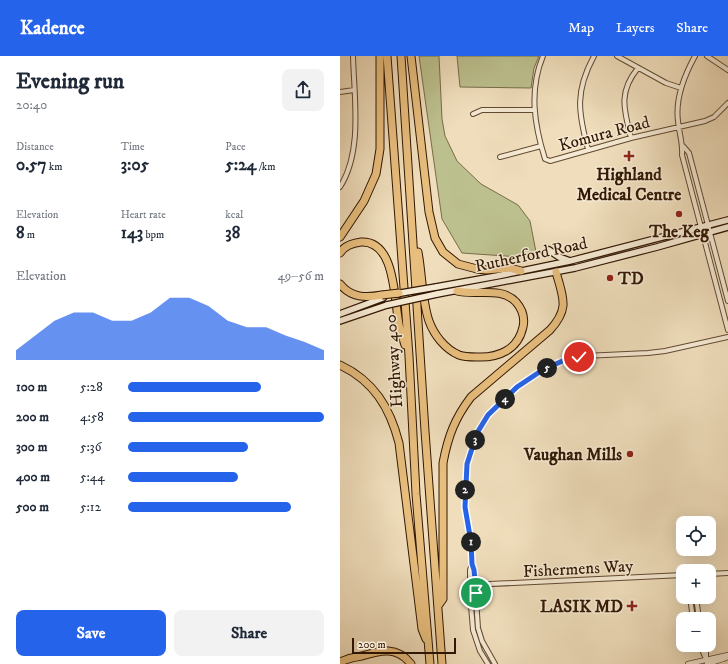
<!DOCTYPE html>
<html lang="en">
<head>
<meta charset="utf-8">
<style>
  :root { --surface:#fff; --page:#f2f2f3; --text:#1f2937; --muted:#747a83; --accent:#2563eb }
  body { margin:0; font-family:"IM FELL DW Pica",serif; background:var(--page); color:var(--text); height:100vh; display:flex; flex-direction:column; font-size:15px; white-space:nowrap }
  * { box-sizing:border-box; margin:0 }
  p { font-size:13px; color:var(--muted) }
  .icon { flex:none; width:22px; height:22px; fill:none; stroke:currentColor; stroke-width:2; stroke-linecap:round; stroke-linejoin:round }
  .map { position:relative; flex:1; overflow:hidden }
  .panel { display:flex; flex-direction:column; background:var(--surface); width:340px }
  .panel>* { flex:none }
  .buttons { position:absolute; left:336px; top:460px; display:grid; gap:8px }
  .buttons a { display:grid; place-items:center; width:40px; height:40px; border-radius:8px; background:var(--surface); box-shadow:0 4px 16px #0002; font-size:20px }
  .scale { position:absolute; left:12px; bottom:10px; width:104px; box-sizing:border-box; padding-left:4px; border:2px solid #321804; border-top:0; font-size:11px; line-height:14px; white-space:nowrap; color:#321804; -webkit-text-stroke:3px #f5e9d3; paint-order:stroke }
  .pin { position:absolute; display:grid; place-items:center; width:34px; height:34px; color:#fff; margin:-17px; border:2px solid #fff; border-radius:50%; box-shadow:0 1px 4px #0007 }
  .km { position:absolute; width:20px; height:20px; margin:-10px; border-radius:50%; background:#222; color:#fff; font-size:11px; line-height:20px; text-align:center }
  .round { display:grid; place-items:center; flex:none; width:42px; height:42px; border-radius:8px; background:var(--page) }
  .summary { display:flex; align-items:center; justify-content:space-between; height:68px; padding:0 16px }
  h1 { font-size:22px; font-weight:700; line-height:30px }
  .stats { display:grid; grid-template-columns:repeat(3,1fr); gap:6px; height:68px; padding:4px 16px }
  .stats div { display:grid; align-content:center }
  .stats b { font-size:17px; font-weight:700 }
  .stats small { font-size:11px; font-weight:400 }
  .stats p { font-size:11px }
  .chart { height:112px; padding:8px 16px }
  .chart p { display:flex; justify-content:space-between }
  .chart svg { width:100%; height:72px; margin-top:4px; fill:var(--accent); opacity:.7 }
  .action { display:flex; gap:8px; margin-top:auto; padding:8px 16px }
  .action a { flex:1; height:46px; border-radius:8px; background:var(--accent); color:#fff; font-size:16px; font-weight:700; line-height:46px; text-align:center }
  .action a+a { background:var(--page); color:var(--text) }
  ul { padding:0 16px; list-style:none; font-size:13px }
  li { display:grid; grid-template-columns:64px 48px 1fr; align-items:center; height:30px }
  li i { height:10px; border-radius:5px; background:var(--accent) }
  header { display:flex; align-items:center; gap:24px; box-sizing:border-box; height:56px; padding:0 20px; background:var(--accent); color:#fff }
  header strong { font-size:19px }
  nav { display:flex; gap:22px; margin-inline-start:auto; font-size:14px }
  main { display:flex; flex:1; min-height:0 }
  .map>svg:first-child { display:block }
  .green { fill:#bcc08e; stroke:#776c49 }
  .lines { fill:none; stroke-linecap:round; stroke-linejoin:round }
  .minor-casing { stroke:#614932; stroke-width:6 }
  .tertiary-casing { stroke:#614932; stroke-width:6 }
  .secondary-casing { stroke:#321804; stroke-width:8 }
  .motorway-casing { stroke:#321804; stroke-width:9 }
  .minor { stroke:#f5e9d3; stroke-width:4 }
  .tertiary { stroke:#f5e9d3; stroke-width:4.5 }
  .secondary { stroke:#f5e9d3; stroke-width:5.5 }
  .motorway { stroke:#e8be7e; stroke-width:7 }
  .secondary-bridge-casing { stroke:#321804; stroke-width:8; stroke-linecap:butt }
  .motorway-bridge-casing { stroke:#321804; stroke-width:9; stroke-linecap:butt }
  .secondary-bridge { stroke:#f5e9d3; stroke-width:5.5 }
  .motorway-bridge { stroke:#e8be7e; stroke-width:7 }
  .route-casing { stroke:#fff; stroke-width:8 }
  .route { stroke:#2563eb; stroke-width:5 }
  .poi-dot { fill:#8f2418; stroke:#f5e9d3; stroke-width:1.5 }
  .labels { text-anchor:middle; stroke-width:3; stroke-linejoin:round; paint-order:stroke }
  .street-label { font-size:17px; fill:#321804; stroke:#f5e9d3 }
  .poi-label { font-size:17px; font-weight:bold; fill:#321804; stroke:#f5e9d3 }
</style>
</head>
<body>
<header>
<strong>Kadence</strong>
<nav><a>Map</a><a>Layers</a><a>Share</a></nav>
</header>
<main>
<section class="panel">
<div class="summary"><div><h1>Evening run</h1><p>20:40</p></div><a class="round"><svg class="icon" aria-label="share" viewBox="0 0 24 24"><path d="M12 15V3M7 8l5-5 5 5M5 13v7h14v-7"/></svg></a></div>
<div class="stats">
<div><p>Distance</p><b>0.57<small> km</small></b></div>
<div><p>Time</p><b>3:05</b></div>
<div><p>Pace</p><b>5:24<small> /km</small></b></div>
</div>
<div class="stats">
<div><p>Elevation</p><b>8<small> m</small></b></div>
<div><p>Heart rate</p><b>143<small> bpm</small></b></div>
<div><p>kcal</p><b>38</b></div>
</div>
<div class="chart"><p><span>Elevation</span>49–56 m</p>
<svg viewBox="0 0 160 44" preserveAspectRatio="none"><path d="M0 44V38L10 29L20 20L30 15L40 15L50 20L60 20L70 15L80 6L90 6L100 11L110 20L120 24L130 24L140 29L150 33L160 38V44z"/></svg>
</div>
<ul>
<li><b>100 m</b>5:28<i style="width:68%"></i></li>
<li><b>200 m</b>4:58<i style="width:100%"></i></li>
<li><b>300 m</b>5:36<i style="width:61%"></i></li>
<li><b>400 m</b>5:44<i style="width:56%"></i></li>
<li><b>500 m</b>5:12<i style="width:83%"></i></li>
</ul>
<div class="action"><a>Save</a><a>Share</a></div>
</section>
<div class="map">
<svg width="388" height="608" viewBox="0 0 388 608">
  <rect width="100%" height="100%" fill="#efddbb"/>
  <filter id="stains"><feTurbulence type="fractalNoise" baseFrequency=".005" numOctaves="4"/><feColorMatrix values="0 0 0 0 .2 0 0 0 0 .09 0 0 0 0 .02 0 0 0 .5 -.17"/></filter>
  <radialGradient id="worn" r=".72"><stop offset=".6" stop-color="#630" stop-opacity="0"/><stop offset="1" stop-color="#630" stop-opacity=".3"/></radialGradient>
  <!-- green -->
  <path class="green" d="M79,0H99L102,63L105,80L117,105L141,128L178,149L190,165L196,196L194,202L122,197L102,163Z
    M117,0H199L194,12L191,32L120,31Z"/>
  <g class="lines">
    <!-- minor casing -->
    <g class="minor-casing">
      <path id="minor" d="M203,0C189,34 194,68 205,103L210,105L291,82L365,65L374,61L388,47
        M277,0L326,27L341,32
        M355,0C344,20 335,42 338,65C339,77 343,87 342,99L388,274
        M367,0L388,14
        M0,36L14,34
        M133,58L142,54H194
        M291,82C284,54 278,36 298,12
        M343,90L349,97L388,245
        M248,93C238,56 235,35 254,0
        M160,101L201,90
        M0,131C23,95 14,41 13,0
        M132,509L134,514L138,572L142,585L155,608
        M369,518L388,517
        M130,529L343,519
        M350,541L353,563
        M356,541L359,563
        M360,589L366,603
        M365,589L366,595V603
        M148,608L140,595L133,574L130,537V514L132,508V498L125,451L127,408L137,377L148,359L177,331L190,322L204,313L225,304L244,300L308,297L325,295L388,281"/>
    </g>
    <!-- tertiary casing -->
    <g class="tertiary-casing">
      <path id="tertiary" d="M348,608L388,599
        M367,608L383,603L388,601"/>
    </g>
    <!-- secondary casing -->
    <g class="secondary-casing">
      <path id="secondary" d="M209,194L219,201L230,205
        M96,231L157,220L230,205L388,164
        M97,238L235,212L317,191L388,171
        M0,258L43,242
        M0,265L47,249"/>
    </g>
    <!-- motorway casing -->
    <g class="motorway-casing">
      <path id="motorway" d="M47,0L69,300L76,438L90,608
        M61,0L85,375L102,608
        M71,0L89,156L95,182L103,196L118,208L137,213L146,214L170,212L181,215
        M0,181L24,145L36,118L40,93V0
        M78,196C82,217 82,245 89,265C94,279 105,293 119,299C124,301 131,301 137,301C158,302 178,294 183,271C185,262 182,253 176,246C161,230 136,240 117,235
        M0,197C4,190 13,187 21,186C56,184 54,245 59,268C60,275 63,282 65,289
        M0,228C11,242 26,242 42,239
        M0,309C34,325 50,352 59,387L82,573L86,583
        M98,550L103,543V407C108,380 115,362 131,341L210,274C230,252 223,242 216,216
        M0,606C7,603 14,601 22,600C41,594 57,590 71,608"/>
    </g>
    <!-- minor -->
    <use href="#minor" class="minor"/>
    <!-- tertiary -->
    <use href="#tertiary" class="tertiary"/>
    <!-- secondary -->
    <use href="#secondary" class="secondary"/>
    <!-- motorway -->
    <use href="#motorway" class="motorway"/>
    <!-- secondary-bridge casing -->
    <g class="secondary-bridge-casing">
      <path id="secondary-bridge" d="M55,238L96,231
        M47,249L97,238"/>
    </g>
    <!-- motorway-bridge casing -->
    <g class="motorway-bridge-casing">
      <path id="motorway-bridge" d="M42,239L59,237"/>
    </g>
    <!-- secondary-bridge -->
    <use href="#secondary-bridge" class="secondary-bridge"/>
    <!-- motorway-bridge -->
    <use href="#motorway-bridge" class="motorway-bridge"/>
  </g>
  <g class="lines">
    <!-- route casing -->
    <g class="route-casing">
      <path id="route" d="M136,537L134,514L132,508L131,486L125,451L127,408L137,377L148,359L177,331L204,313L225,304L239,301"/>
    </g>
    <!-- route -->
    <use href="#route" class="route"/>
  </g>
  <!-- markers -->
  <g class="poi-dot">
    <path d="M287 94h4v4h4v4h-4v4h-4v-4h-4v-4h4z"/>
    <circle cx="339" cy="158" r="4"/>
    <circle cx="270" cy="222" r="4"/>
    <circle cx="290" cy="398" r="4"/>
    <path d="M290 544h4v4h4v4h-4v4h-4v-4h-4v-4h4z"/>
  </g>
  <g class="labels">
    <!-- street labels -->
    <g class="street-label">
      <text transform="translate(264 77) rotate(-15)" y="6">Komura Road</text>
      <text transform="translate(191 198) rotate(-12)" y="6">Rutherford Road</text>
      <text transform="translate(53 305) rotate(-94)" y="6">Highway 400</text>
      <text transform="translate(238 512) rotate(-3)" y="6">Fishermens Way</text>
    </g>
    <!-- poi labels -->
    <g class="poi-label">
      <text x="289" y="124">Highland<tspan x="289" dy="20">Medical Centre</tspan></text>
      <text x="339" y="181">The Keg</text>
      <text x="278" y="228" text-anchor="start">TD</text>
      <text x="282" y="404" text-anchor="end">Vaughan Mills</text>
      <text x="283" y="556" text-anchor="end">LASIK MD</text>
    </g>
  </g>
  <rect width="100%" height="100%" filter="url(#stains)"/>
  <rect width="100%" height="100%" fill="url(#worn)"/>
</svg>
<div class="buttons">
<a><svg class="icon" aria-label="locate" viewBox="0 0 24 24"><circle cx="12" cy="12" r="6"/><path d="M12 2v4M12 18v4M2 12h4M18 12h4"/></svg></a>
<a>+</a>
<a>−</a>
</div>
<div class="scale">200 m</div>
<div class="pin" style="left:136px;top:537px;background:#1e9e55"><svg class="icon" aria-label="arrive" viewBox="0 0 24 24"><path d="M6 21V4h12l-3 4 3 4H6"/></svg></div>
<div class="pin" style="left:239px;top:301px;background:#d93025"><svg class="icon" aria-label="check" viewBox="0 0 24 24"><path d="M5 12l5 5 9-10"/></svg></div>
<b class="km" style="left:131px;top:486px">1</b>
<b class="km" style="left:125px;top:434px">2</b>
<b class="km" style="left:135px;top:384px">3</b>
<b class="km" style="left:165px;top:343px">4</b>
<b class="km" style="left:207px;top:312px">5</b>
</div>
</main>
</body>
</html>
